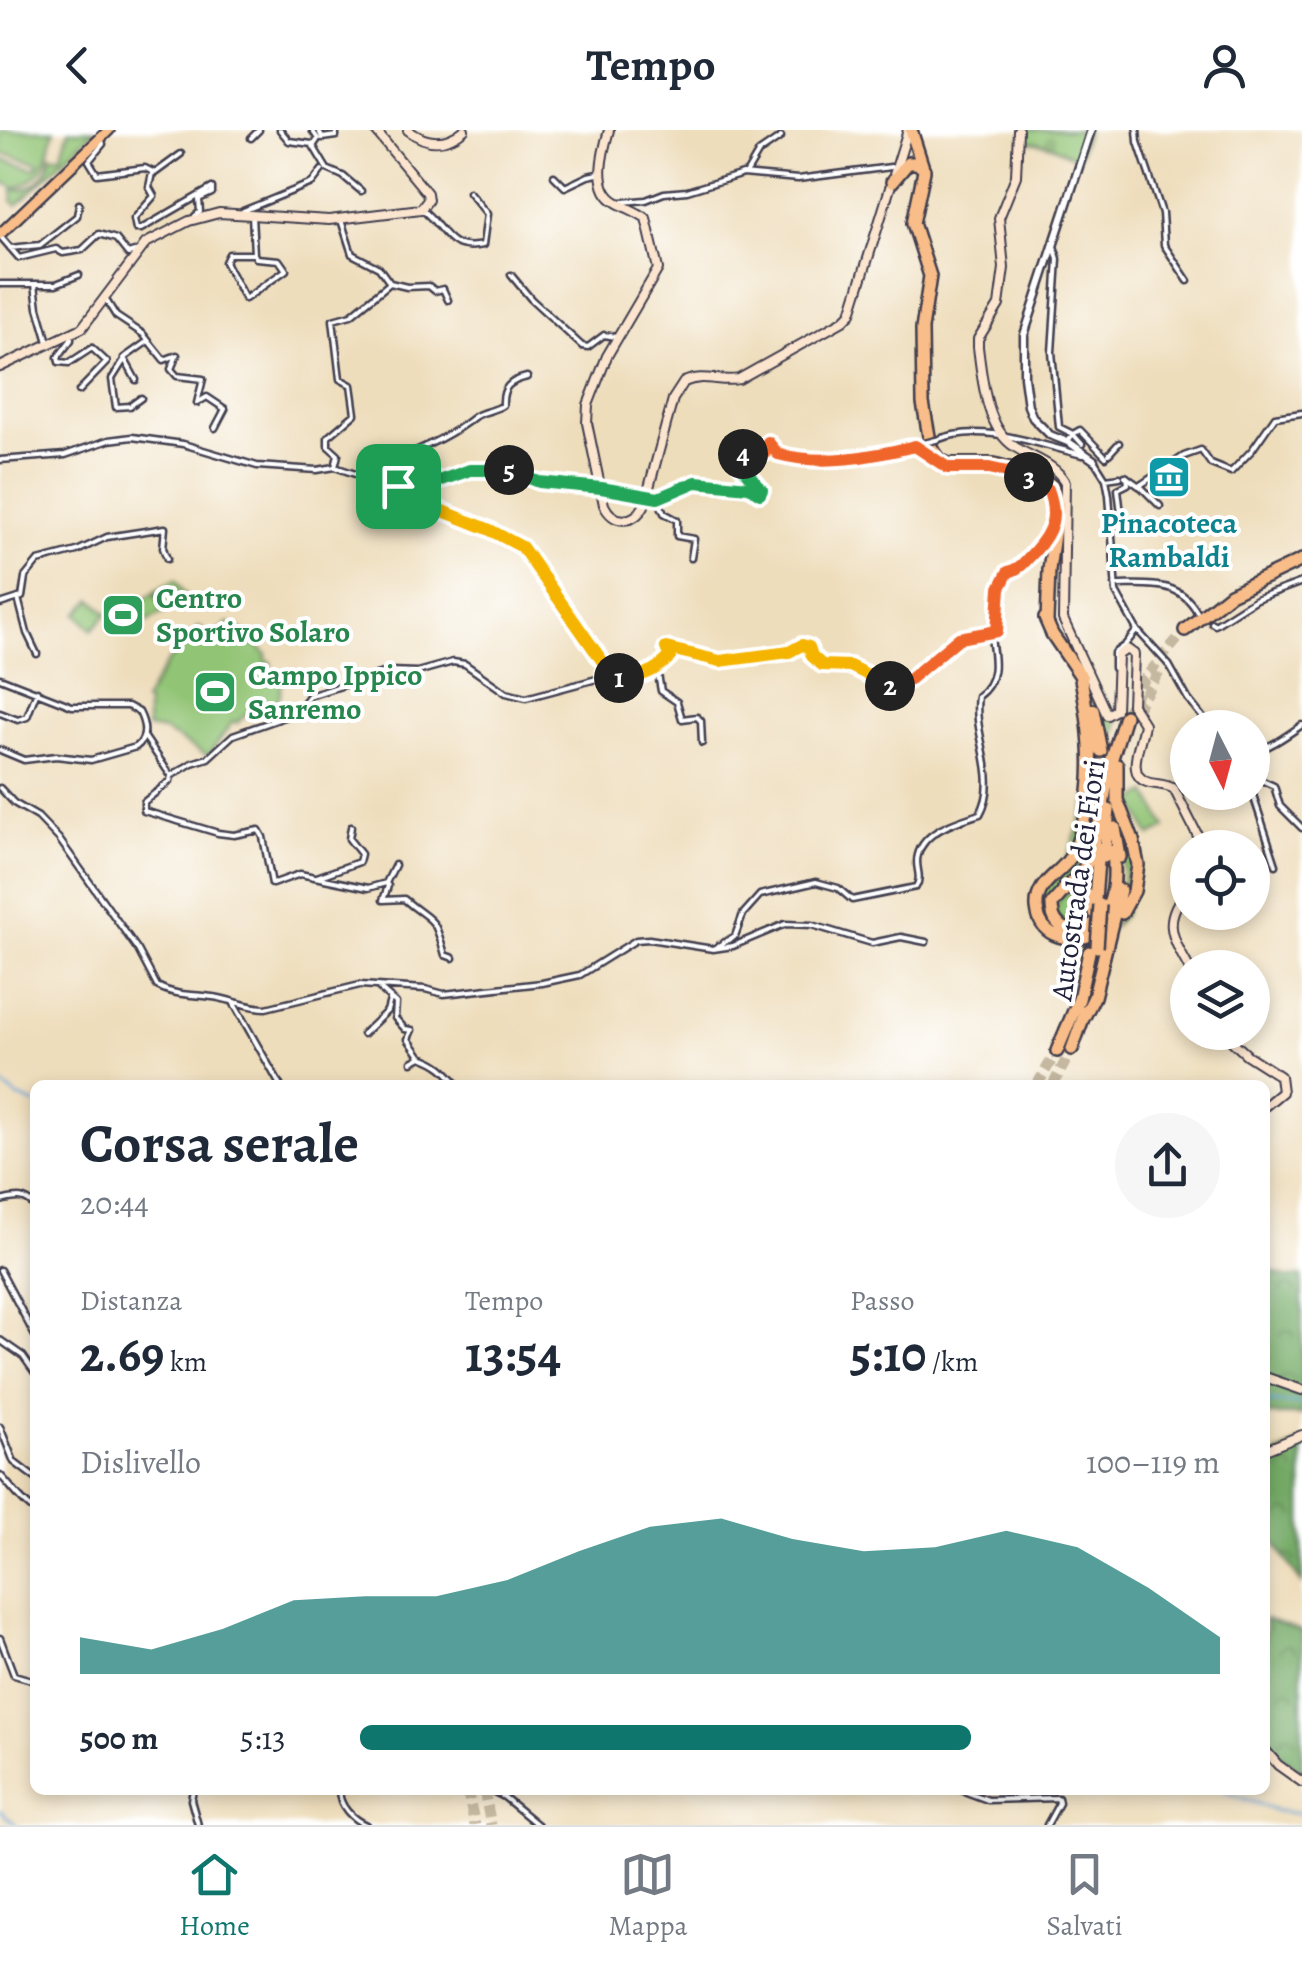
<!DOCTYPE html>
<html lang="it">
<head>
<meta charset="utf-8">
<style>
  :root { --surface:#fff; --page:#f6f6f7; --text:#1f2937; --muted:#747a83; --line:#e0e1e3; --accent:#0f766e }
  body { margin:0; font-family:Alegreya,serif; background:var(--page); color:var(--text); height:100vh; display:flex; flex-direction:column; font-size:38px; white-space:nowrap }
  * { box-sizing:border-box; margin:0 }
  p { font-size:32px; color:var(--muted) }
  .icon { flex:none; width:55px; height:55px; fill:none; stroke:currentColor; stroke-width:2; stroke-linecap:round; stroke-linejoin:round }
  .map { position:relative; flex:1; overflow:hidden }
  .drawer { position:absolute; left:30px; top:950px; width:1240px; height:715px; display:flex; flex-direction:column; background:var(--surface); border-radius:15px; box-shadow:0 5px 15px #0003 }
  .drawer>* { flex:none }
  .needle { width:65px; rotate:174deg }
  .fabs { position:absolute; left:1170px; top:580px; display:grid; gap:20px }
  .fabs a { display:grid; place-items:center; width:100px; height:100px; border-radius:50%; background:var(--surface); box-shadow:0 5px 15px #0003; font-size:50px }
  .pin { position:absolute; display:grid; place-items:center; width:85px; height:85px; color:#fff; margin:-42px; border-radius:20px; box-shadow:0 5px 15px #0006 }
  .km { position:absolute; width:50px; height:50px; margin:-25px; border-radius:50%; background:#222; color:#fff; font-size:28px; line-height:50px; text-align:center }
  .round { display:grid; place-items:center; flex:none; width:105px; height:105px; border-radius:52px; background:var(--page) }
  .summary { display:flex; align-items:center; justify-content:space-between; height:170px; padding:0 50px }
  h1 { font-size:55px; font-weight:600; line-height:75px }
  .metrics { display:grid; grid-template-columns:repeat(3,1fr); gap:15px; height:170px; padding:10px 50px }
  .metrics div { display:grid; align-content:center }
  .metrics b { font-size:50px; font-weight:600 }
  .metrics small { font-size:28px; font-weight:400 }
  .metrics p { font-size:28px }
  .chart { height:280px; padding:20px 50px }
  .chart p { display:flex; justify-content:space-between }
  .chart svg { width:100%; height:180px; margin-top:10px; fill:var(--accent); opacity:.7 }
  ul { padding:0 50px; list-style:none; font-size:32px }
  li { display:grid; grid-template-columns:160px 120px 1fr; align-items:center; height:75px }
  li i { height:25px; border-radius:12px; background:var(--accent) }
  header { display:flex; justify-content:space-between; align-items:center; height:130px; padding:0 50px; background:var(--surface); font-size:45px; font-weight:600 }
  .dock { display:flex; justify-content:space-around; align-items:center; height:140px; border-top:2px solid var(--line); background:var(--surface); font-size:28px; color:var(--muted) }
  .dock a { display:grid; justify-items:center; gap:5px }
  .dock .active { color:var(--accent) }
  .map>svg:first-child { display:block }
  .grass { fill:#92c474; stroke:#5a7358; stroke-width:2.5 }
  .forest { fill:url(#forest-crowns); stroke:#4c6650; stroke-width:2.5 }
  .cemetery { fill:url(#cemetery-stones); stroke:#5a7358; stroke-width:2.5 }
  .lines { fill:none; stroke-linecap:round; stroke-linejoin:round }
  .stream { stroke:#63a2d5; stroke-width:2.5 }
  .motorway-tunnel { stroke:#c5b8a1; stroke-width:11; stroke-dasharray:11 5.5; stroke-linecap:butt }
  .pedestrian-casing { stroke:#413e4e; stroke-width:9 }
  .minor-casing { stroke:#413e4e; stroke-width:9 }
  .tertiary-casing { stroke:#413e4e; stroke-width:11 }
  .secondary-casing { stroke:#413e4e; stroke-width:12 }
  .primary-casing { stroke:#413e4e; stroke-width:14 }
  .motorway-casing { stroke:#413e4e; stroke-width:16 }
  .pedestrian { stroke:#fff; stroke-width:4 }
  .minor { stroke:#fff; stroke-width:4 }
  .tertiary { stroke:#fff; stroke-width:6 }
  .secondary { stroke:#fce5cf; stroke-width:8 }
  .primary { stroke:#f8bd88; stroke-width:9 }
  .motorway { stroke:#f8bd88; stroke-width:11 }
  .minor-bridge-casing { stroke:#413e4e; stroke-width:9; stroke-linecap:butt }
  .motorway-bridge-casing { stroke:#413e4e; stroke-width:16; stroke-linecap:butt }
  .minor-bridge { stroke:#fff; stroke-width:4 }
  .motorway-bridge { stroke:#f8bd88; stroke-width:11 }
  .split-1-casing { stroke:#fff; stroke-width:20 }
  .split-2-casing { stroke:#fff; stroke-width:20 }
  .split-3-casing { stroke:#fff; stroke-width:20 }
  .split-4-casing { stroke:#fff; stroke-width:20 }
  .split-5-casing { stroke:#fff; stroke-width:20 }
  .split-6-casing { stroke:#fff; stroke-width:20 }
  .split-1 { stroke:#f5b400; stroke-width:12 }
  .split-2 { stroke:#f5b400; stroke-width:12 }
  .split-3 { stroke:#f0652b; stroke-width:12 }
  .split-4 { stroke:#f0652b; stroke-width:12 }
  .split-5 { stroke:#22a559; stroke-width:12 }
  .split-6 { stroke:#22a559; stroke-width:12 }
  .labels { text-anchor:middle; stroke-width:8; stroke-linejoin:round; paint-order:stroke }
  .culture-label { font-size:30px; font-weight:bold; fill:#0d838f; stroke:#fff }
  .leisure-label { font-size:30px; font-weight:bold; fill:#27864d; stroke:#fff; text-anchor:start }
  .street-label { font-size:30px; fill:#22223b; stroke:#fff }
</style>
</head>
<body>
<header><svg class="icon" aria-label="back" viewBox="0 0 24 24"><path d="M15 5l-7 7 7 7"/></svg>Tempo<svg class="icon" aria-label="person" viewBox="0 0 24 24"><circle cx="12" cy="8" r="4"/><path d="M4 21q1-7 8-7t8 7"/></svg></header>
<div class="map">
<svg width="1302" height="1695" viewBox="0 0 1302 1695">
  <defs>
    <pattern id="forest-crowns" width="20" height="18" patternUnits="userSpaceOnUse" patternTransform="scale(2.5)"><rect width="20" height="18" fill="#75aa66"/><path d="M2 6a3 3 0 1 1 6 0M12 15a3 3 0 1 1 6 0" fill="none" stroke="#608a55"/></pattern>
    <pattern id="cemetery-stones" width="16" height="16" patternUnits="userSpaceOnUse" patternTransform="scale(2.5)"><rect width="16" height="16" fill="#92c474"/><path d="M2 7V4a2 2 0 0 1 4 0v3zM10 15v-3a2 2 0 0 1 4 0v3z" fill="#7ea865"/></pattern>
  </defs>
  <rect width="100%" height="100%" fill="#fff"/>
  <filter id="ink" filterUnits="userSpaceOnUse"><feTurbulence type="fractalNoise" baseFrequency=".01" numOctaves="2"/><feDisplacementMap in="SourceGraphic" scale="20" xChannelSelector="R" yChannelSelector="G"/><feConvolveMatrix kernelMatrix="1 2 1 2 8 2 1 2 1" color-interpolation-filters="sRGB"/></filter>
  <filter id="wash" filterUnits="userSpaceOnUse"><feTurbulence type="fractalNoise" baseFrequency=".0048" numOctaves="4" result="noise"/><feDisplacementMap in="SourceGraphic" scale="40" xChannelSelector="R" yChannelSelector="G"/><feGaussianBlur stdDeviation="2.25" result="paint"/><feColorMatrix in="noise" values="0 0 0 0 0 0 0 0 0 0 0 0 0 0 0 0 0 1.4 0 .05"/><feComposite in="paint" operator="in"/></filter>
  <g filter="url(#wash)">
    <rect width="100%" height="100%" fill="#edb"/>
    <!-- grass -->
    <path class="grass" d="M0,0H54C46,32 47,46 15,58L0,51V29L36,39L39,33L0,23Z
      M69,0H95L17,75L12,71L13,60C35,60 48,47 51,25L61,27Z
      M175,450L188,469L166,481L156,460Z
      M154,463L164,482L146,492L135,474Z
      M92,469L107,484L92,500L77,484Z
      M228,493L239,498L266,524V531L271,532L270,544L282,545C282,562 280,572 267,585L255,575L237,593L233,591L208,626L164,601L147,598V574L144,571L166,534L199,497L213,509Z
      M1092,556L1107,588L1117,584L1118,589L1088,726L1049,781L1063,807L1041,788L1042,761L1064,740L1094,651L1100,650L1101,594Z
      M1148,663L1166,698L1150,706L1133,671Z
      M1114,669L1136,731L1124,785L1114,796C1119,774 1131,741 1118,721L1107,805H1101L1106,802L1102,799L1111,746L1104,776Z
      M1077,761L1089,777L1088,794L1079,797L1062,794L1055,781L1062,765Z"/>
    <!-- forest -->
    <path class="forest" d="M1265,1139L1288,1148L1302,1146V1285H1265Z
      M1302,1311V1454L1265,1399V1330Z
      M1265,1489L1302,1501V1642L1274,1620L1265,1605Z"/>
    <!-- cemetery -->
    <path class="cemetery" d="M1026,0H1087L1078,29L1052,16L1024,11Z"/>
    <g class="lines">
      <!-- stream -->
      <path class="stream" d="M0,953L18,967L35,974
        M1265,1272L1302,1274
        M1221,1660L1277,1681L1302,1684
        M0,1680L16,1695"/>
    </g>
  </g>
  <g filter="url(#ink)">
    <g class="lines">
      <!-- motorway-tunnel -->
      <path class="motorway-tunnel" d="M1136,580L1160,540
        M1125,586L1145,548L1185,500
        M1101,621L1105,655
        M1037,955L1057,921
        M1053,955L1072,919
        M467,1660L475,1695
        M484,1660L491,1695"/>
      <!-- pedestrian casing -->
      <g class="pedestrian-casing">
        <path id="pedestrian" d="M1082,314L1073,304L1080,300L1106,327
          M1109,324L1119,313
          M1140,356L1160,376
          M1112,399L1122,392L1118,359L1128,354L1127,347
          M405,899L412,900L408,909L421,927"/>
      </g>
      <!-- minor casing -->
      <g class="minor-casing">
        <path id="minor" d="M280,0L289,11L312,14L327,39L343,46L361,61
          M312,0L318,9L314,15
          M319,0L322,8L336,6V0
          M1137,0L1138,12L1162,83L1164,115L1188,151
          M101,7L103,14L89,31L97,44L145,38L155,43L181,24
          M251,8L259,0
          M152,43L149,57L154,66L134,89L136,99H141L212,58
          M746,44L759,22L781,7
          M554,46L565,57L588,46L602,43
          M622,72L646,70L664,63L687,61L743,44L798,49L891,37
          M421,79C445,96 445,123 483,115L487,84L469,62
          M243,81L312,53L322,40
          M252,85L254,124
          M195,86L200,82L199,69L212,63V58
          M341,90L352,124L379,138L390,153L407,157L429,156L435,161L443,159L448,170
          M0,106L19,128L56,119L63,123L82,120L99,104L116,109L128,124L138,121
          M1054,116L1058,129L1052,222L1059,297L1073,304L1069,310
          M10,118L40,115L77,86L79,74
          M229,124H254L256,128L279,130L286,140L245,169L225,132Z
          M511,145L531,169L582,216L588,217L604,205L616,207
          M0,154H56L79,145
          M35,154L38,178L48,212
          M106,170L116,186L143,204L164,230L177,225L171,239L177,246L203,249L197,273L207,267L225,279L215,298
          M71,203V210L58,227L59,232L69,233L92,218L107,232L79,261
          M124,230L112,249L116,277L130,276L141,268
          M136,250L124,228L148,211
          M936,310C984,291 1037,315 1083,325
          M915,315L935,330
          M0,330L65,325L109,310L132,307L183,314L257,336L317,340L335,337L390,356H398L406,350L436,352L486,338L509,340L539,352L601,358L658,369L696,352L743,356L760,363L761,360L737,328L743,323H765L768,312L773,314L778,324C827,337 876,324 924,313
          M1094,330L1106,349L1109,365L1116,462L1137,500L1169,535L1188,569L1211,598
          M335,337L338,325L328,316V307L355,284L351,255L340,249L333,190L351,185L390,153
          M1125,346L1139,356L1184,326L1201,320L1211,334L1231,342L1252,320L1275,287L1302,283
          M1106,349L1120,347
          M397,353L389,333C419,319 448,308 474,287C483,281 495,281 503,275C502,257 510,251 527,247
          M659,371L664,383L677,390V406L694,409L691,428
          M1115,455C1146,455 1179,449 1197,482
          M18,468L27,503L37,524
          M0,474L22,467L25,447L38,431L77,421L107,407L165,398L163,418L167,429
          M1212,493L1215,495L1256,469L1302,452
          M1114,538V523L1125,515L1137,500
          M653,539L658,544L661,561L677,572L682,589L697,587L701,591L702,613
          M604,547L639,548L668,530L667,517L720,531L789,522L802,515L809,517C812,525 816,533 825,535C833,538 842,534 850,536C873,542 877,558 904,555L959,508L990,502
          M0,548L72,576H128L139,582C145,594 148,608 136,617L91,630L56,626L24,630L0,620
          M0,583L18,590L27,587L37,561
          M144,606L171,646L192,633L208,628L233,605L296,583L309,566L389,541L417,542L453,532L465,534L506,563L526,568L604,547L605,535L522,417L488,399L400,364L398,357
          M1252,623C1271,617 1286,606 1302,595
          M1252,639L1263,651L1274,656L1280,676L1302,698
          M171,646L170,651L144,672V681L218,703L234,705L259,700L263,707L272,754L300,744L368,758L386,753L388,756L383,770L404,769C434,795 433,782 445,825L453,828
          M0,658L14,673L38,687L59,709L138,820L157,856C177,867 197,864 219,868C235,871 249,878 266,878L360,855L425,859L444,864L542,853L580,845L636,810L649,809L713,819L733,816L785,794L812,795L872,813L901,807L926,812
          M1252,662L1276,735
          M317,747L359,732L361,724L349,709L351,697
          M386,753L395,735
          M713,819L735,806L743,784L760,765L816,752L838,758L852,770L916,757C923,745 914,737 918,725C924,700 959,691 980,684C1001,647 972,605 978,566C1000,550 994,527 990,502L997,501L1000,458L1008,442L1018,440L1051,401
          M378,857L396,873L395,888L405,899
          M233,872L280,955
          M363,904L387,881L390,870
          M412,932L421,927C439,933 447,941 458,955
          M0,1071C15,1068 24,1064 35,1077
          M0,1140L35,1206
          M0,1210L23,1226L35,1243
          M0,1297L14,1332L35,1348
          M0,1345C12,1357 21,1372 35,1381
          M0,1508L14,1545L35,1551
          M193,1660L191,1670L198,1695
          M339,1660C339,1676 352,1689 366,1695
          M490,1660L504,1667L538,1695
          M961,1660L988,1670L1058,1668L1059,1673L1047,1695"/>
      </g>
      <!-- tertiary casing -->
      <g class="tertiary-casing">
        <path id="tertiary" d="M1091,0L1024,205V247L1028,276L1033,288L1050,305L1070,313L1094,330"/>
      </g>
      <!-- secondary casing -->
      <g class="secondary-casing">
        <path id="secondary" d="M408,0C427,15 446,15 464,0
          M609,0C603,21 592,59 616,72C626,78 636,81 646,88L658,139L607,226L588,275L587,293L604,375C613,394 633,395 644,376L673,269L684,252C703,243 720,253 739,249L843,191L851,183L908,0
          M1018,0L1016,46L999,88L1004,138L999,175L978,209V217C982,248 986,299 1015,317C1032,328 1054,333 1065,352L1063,489L1107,585L1116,580L1118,525L1127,519L1134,524L1132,575L1144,594C1142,611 1123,647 1150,653C1160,655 1166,654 1174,659L1204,718
          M0,237L82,198L146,113L189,91L219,83L329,90L421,79L428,70L427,63L375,0
          M1188,759C1161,790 1172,807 1189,838
          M1222,902L1247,925L1280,946L1282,962L1265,976
          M1265,1247L1302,1260
          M1265,1320L1302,1305
          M1265,1620L1278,1635L1302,1652"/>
      </g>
      <!-- primary casing -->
      <g class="primary-casing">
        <path id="primary" d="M0,104L109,0"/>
      </g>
      <!-- motorway casing -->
      <g class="motorway-casing">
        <path id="motorway" d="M911,0L924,41L913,93L930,146L922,199L923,273L931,317L940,330L949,334H994L1039,346L1052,356L1058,376L1049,440L1047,491
          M892,52L908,33H917L924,39
          M1045,488L1052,504L1082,548
          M1185,500L1230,464L1302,430
          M1080,544C1092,603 1098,664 1074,721C1065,743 1035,750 1037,778C1040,810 1073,813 1097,803L1098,797
          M1093,580L1101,621
          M1117,635V670L1133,710L1138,735L1134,761L1122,783
          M1102,684L1086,736L1052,774C1051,806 1086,807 1103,785C1116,768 1115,741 1113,721
          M1101,689L1109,638L1125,586
          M1115,698L1120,727
          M1104,726L1109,680
          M1064,758L1082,760L1090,769L1093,779
          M1094,783L1099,718
          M1085,885L1094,867L1120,760
          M1072,919L1086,880
          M1057,921L1079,869L1089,822"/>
      </g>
      <!-- pedestrian -->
      <use href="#pedestrian" class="pedestrian"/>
      <!-- minor -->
      <use href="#minor" class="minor"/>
      <!-- tertiary -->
      <use href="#tertiary" class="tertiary"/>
      <!-- secondary -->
      <use href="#secondary" class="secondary"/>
      <!-- primary -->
      <use href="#primary" class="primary"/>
      <!-- motorway -->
      <use href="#motorway" class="motorway"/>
      <!-- minor-bridge casing -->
      <g class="minor-bridge-casing">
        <path id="minor-bridge" d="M924,313L936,310"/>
      </g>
      <!-- motorway-bridge casing -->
      <g class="motorway-bridge-casing">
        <path id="motorway-bridge" d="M1097,817L1100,775"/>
      </g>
      <!-- minor-bridge -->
      <use href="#minor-bridge" class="minor-bridge"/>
      <!-- motorway-bridge -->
      <use href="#motorway-bridge" class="motorway-bridge"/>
    </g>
  </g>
  <g class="lines" filter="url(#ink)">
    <!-- split-1 casing -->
    <g class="split-1-casing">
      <path id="split-1" d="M398,356L400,364L488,399L522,417L605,535L604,547L619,548"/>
    </g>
    <!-- split-2 casing -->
    <g class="split-2-casing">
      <path id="split-2" d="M619,548C639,549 656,541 670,527L666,518L720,531L789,522L802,515L809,517L812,526L822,535L850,536L890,556"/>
    </g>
    <!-- split-3 casing -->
    <g class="split-3-casing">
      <path id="split-3" d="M890,556L904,554L959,508L997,501L1000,458L1008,442C1021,439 1025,431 1034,422C1053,401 1058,386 1048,359L1029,347"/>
    </g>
    <!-- split-4 casing -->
    <g class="split-4-casing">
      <path id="split-4" d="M743,324L765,323L768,312L778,324C822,336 871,327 915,316L948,338H989L1029,347"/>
    </g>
    <!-- split-5 casing -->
    <g class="split-5-casing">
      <path id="split-5" d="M509,340L539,352L601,358L658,368L696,352L749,357L760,364L762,360L738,332V326L743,324"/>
    </g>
    <!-- split-6 casing -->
    <g class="split-6-casing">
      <path id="split-6" d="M398,356L406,350L436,352L470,340H509"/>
    </g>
    <!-- split-1 -->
    <use href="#split-1" class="split-1"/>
    <!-- split-2 -->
    <use href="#split-2" class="split-2"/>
    <!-- split-3 -->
    <use href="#split-3" class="split-3"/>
    <!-- split-4 -->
    <use href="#split-4" class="split-4"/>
    <!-- split-5 -->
    <use href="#split-5" class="split-5"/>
    <!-- split-6 -->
    <use href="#split-6" class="split-6"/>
  </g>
  <!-- icons -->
  <defs>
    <g id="museum-square" transform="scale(2.25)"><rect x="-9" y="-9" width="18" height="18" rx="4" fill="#0f9aa8" stroke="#fff"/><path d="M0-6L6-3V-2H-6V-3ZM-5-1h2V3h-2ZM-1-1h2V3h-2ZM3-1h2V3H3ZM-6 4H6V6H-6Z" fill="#fff"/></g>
    <g id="stadium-square" transform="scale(2.25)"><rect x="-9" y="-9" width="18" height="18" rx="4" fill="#2e9e5b" stroke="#fff"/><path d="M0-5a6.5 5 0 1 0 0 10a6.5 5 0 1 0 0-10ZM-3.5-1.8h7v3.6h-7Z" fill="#fff"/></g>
  </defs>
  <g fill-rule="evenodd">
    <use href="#museum-square" x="1169" y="347"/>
    <use href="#stadium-square" x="123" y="485"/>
    <use href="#stadium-square" x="215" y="562"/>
  </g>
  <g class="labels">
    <!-- culture labels -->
    <g class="culture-label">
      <text x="1169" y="403">Pinacoteca<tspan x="1169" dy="34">Rambaldi</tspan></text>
    </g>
    <!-- leisure labels -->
    <g class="leisure-label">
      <text x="156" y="478">Centro<tspan x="156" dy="34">Sportivo Solaro</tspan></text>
      <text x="248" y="555">Campo Ippico<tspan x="248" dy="34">Sanremo</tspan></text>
    </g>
    <!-- street labels -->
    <g class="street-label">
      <text transform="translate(1078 750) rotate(-82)" y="10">Autostrada dei Fiori</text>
    </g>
  </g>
</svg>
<div class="fabs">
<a><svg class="needle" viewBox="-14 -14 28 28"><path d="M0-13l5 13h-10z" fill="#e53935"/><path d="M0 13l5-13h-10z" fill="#747a83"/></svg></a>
<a><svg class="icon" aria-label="locate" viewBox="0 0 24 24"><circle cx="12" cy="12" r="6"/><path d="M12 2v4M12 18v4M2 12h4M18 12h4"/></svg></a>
<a><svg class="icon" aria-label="layers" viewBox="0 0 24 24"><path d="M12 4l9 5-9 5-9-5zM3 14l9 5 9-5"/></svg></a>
</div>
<div class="pin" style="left:398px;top:356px;background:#1e9e55"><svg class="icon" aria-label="arrive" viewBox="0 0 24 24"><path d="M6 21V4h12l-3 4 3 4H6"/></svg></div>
<b class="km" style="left:619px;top:548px">1</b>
<b class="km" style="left:890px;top:556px">2</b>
<b class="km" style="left:1029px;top:347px">3</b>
<b class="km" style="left:743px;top:324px">4</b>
<b class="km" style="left:509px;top:340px">5</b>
<section class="drawer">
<div class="summary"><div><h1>Corsa serale</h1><p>20:44</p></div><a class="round"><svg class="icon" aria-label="share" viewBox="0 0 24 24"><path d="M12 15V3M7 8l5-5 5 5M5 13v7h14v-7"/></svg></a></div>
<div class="metrics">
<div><p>Distanza</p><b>2.69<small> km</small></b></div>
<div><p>Tempo</p><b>13:54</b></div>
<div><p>Passo</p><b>5:10<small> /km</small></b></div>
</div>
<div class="chart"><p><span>Dislivello</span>100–119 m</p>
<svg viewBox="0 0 160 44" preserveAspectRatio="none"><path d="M0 44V35L10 38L20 33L30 26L40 25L50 25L60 21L70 14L80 8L90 6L100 11L110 14L120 13L130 9L140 13L150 23L160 35V44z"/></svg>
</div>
<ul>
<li><b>500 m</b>5:13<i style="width:71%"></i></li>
</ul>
</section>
</div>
<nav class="dock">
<a class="active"><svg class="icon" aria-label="home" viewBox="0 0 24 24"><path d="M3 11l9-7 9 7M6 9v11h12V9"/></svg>Home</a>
<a><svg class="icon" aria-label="map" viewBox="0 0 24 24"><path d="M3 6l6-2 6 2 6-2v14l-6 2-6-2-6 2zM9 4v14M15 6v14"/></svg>Mappa</a>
<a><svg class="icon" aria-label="saved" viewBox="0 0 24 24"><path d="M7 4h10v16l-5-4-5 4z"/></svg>Salvati</a>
</nav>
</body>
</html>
